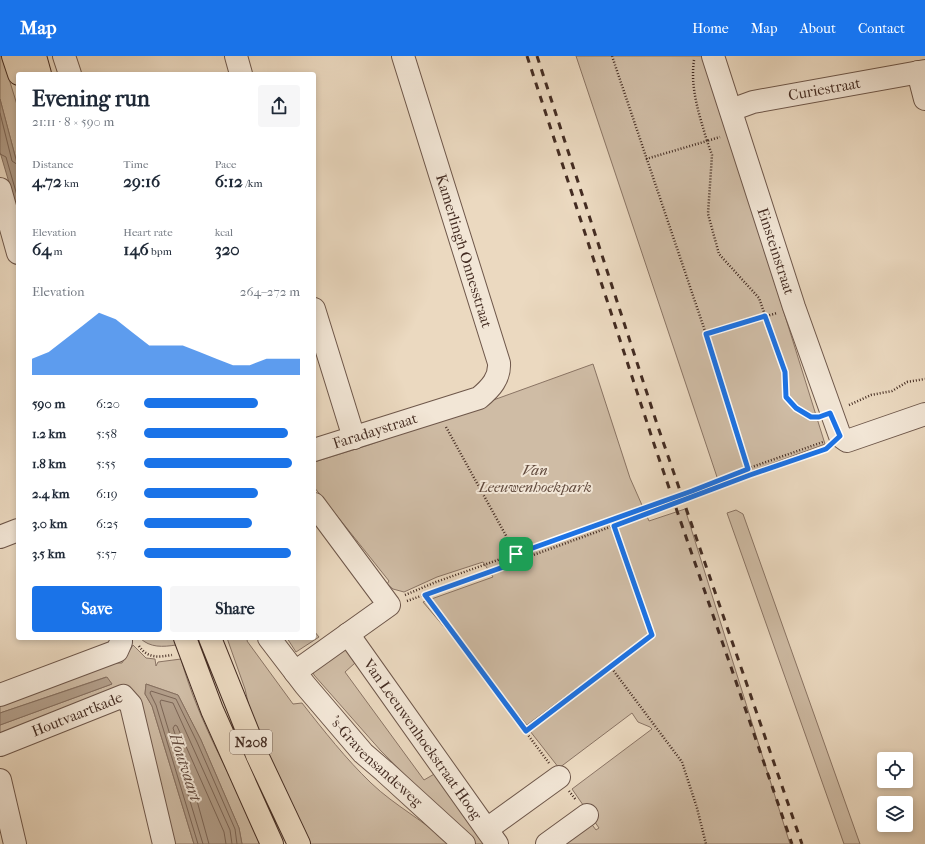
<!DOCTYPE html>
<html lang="en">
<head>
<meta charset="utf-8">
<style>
  :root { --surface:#fff; --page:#f6f6f7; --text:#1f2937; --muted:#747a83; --accent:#1a73e8 }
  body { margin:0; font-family:"IM FELL French Canon",serif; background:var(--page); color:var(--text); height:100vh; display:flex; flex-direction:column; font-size:15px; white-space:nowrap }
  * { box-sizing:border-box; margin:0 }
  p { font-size:13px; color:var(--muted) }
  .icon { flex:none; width:22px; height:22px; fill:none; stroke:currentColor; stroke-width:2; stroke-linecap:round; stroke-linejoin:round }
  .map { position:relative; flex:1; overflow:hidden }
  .side { position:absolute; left:16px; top:16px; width:300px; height:568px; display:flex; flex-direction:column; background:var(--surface); border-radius:4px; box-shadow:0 2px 6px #0003 }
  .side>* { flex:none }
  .controls { position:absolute; left:877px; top:696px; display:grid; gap:8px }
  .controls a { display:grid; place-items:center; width:36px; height:36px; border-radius:4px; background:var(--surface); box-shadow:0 2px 6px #0003; font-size:20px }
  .pin { position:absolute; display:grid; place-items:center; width:34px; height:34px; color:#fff; margin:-17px; border-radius:8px; box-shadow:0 2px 6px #0006 }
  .round { display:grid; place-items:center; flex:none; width:42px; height:42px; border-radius:4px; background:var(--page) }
  .headline { display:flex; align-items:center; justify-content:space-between; height:68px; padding:0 16px }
  h1 { font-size:22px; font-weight:700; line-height:30px }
  .stats { display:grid; grid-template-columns:repeat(3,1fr); gap:6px; height:68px; padding:4px 16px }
  .stats div { display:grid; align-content:center }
  .stats b { font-size:17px; font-weight:700 }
  .stats small { font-size:11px; font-weight:400 }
  .stats p { font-size:11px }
  .chart { height:112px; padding:8px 16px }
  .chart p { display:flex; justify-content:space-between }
  .chart svg { width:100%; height:72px; margin-top:4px; fill:var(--accent); opacity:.7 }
  .cta { display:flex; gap:8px; margin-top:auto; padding:8px 16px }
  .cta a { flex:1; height:46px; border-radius:4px; background:var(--accent); color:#fff; font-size:16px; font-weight:700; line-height:46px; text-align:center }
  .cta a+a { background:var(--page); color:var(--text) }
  ul { padding:0 16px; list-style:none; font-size:13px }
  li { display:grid; grid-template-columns:64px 48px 1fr; align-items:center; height:30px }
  li i { height:10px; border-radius:5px; background:var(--accent) }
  header { display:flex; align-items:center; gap:24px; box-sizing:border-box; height:56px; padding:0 20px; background:var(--accent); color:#fff }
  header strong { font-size:19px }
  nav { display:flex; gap:22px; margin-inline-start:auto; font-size:14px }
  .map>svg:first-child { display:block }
  .green { fill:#cfbca5; stroke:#8a7464 }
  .water { fill:#b29e8a; stroke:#867060 }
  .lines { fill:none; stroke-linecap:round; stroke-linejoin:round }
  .shore { stroke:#7b6556; stroke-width:1 }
  .minor-casing { stroke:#6e574a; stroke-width:24 }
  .major-casing { stroke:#442c22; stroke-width:24 }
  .path { stroke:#442c22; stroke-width:2.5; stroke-dasharray:1 2; stroke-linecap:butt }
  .minor { stroke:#f2e6d6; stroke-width:22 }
  .major { stroke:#ebd9c0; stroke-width:22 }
  .rail { stroke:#442c22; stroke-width:3; stroke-dasharray:7 7; stroke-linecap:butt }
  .route-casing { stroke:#fff; stroke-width:8 }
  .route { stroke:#1a73e8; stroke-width:5 }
  .labels { text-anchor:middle; stroke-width:4; stroke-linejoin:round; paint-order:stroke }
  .shield { fill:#f2e6d6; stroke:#786458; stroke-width:1 }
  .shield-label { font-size:14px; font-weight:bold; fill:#442c22 }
  .street-label { font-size:15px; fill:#442c22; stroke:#f2e6d6 }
  .park-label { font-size:15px; font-style:italic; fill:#60493c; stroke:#f2e6d6 }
  .water-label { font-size:16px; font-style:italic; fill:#60483c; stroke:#f2e6d6 }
</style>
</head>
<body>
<header>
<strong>Map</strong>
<nav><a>Home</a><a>Map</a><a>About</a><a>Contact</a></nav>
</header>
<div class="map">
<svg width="925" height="788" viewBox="0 0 925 788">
  <rect width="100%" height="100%" fill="#ebd9c0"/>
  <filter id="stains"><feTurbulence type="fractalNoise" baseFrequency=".005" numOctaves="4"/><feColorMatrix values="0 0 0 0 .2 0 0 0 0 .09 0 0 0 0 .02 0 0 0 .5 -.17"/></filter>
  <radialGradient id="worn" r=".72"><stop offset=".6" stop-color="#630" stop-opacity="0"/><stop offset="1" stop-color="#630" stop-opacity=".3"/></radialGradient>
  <!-- green -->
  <path class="green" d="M0,0H2L18,52V111L0,43Z
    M576,0H704L825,388L719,427Z
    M593,308L630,422L649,465L685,453L790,788H560L590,766L596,774L599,772L572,733L652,673L650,671L638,666L632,657L559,712L530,675L651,584L649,578L527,669L423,546L493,521L483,506L437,521L404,536L393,533L387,528L389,525L314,431V406L369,389Z
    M736,454L743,458L860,788H844L727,457Z
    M314,575L319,581L296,596L287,582H314Z
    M140,582H174L176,589C163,591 150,592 140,582Z
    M227,582H248L247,585L293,648L302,647C324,675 346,703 371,727C395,750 425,765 449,788H305L255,677L245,633Z
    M133,589L146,602L155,603L156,610L158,606L181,603C199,668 235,728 264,788H242L239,772L201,684L178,639L146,628L145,638L152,650L194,788H172L151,698L112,635L0,677V669L112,628L106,621L0,657V645L113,607H122Z
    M343,592L349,595L355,607L345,616L424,724L436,717L486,788H475L381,695L314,619L313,616Z"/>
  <!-- water -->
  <path class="water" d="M0,43L18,111V157L0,96Z
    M107,621L112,628L0,669V657Z
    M146,628L178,639L201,684L239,772L242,788H194L152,650L145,638Z"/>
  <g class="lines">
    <!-- shore -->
    <path class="shore" d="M0,57L12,105L18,109
      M0,98L6,101L18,143
      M198,788L156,649L150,637L151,635L176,643L197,686L235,773L237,788
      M203,788L160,646L161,644L173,647L230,774L232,788
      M209,788L194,734L173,672L175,669L177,670L224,776L226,788"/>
    <!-- minor casing -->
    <g class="minor-casing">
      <g id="minor">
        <path d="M64,0L70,18"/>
        <path d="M236,0L241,18"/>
        <path id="s1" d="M713,0L794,251L840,380L847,385L925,358"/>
        <path d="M918,16L925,43"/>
        <path id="s2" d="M731,54L753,46L925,15"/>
        <path d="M0,133L18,197"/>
        <path d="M314,253L354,382"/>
        <path id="s3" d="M314,394L479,342C491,332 500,322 499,307L403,0"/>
        <path d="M0,481L18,474"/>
        <path id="s4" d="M348,578L497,788"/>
        <path id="s5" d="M269,582L305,629L363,697L384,715L464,788"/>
        <path d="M295,616L389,549L314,448"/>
        <path d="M0,639L117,595L121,586V582"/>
        <path id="s6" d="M0,689L123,640L131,649L164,788"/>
        <path d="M0,724L15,788"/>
        <path d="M487,773L559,721"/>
        <path d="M547,788L587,759"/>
      </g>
    </g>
    <!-- major casing -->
    <g class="major-casing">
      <path id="major" d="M13,0L19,18
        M35,0L40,18
        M185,582L212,654L272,788
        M210,582L257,699L299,788"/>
    </g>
    <!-- path -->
    <path class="path" d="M612,0L706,278L750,419
      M694,4C690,32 699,58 707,85L720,81
      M646,103L707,85L712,99L708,158L719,198L759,242L785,316L786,341L796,352L814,361
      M706,278L777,257
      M849,349L871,339L892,335L907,326L925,323
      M446,371L520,505
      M405,539L436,526L692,435L718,423L823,386
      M425,539L525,675L652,579L614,471
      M407,545L827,392
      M139,590C148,603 159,601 172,599
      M610,610L682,706L697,752L706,788
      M525,675L549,707
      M569,735L576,744"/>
    <!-- minor -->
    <use href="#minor" class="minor"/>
    <!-- major -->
    <use href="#major" class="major"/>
    <!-- rail -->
    <path class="rail" d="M527,0L656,394L792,788
      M537,0L658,371L802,788"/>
  </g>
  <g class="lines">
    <!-- route casing -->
    <g class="route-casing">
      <path id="route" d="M765,260L785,316L786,341L796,352L811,361H819L830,357L840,380L826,393L750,419L614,470L652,579L526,675L425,539L520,505L516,498L692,435L748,413L706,278Z"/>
    </g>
    <!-- route -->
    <use href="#route" class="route"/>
  </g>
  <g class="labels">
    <!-- shield labels -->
    <rect class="shield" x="230" y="674" width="42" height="24" rx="3"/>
    <g class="shield-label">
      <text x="251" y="691">N208</text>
    </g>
    <!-- street labels -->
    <g class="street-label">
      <text dy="5" stroke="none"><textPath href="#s2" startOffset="96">Curiestraat</textPath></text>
      <text transform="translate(464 195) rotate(73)" y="5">Kamerlingh Onnesstraat</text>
      <text dy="5" stroke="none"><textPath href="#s1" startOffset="205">Einsteinstraat</textPath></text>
      <text dy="5" stroke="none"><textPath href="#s3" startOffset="64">Faradaystraat</textPath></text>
      <text dy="5" stroke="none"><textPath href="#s6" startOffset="83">Houtvaartkade</textPath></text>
      <text dy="5" stroke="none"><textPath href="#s4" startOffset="129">Van Leeuwenhoekstraat Hoog</textPath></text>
      <text dy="5" stroke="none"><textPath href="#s5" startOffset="164">'s-Gravensandeweg</textPath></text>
    </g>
    <!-- park labels -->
    <g class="park-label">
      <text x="535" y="419">Van<tspan x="535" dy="17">Leeuwenhoekpark</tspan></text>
    </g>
    <!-- water labels -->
    <g class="water-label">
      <text transform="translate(186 711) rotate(72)" y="6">Houtvaart</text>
    </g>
  </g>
  <rect width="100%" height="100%" filter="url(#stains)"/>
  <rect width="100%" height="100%" fill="url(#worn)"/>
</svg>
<div class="controls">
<a><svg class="icon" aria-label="locate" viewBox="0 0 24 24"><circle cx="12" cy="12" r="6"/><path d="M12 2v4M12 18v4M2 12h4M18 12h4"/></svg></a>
<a><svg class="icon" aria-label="layers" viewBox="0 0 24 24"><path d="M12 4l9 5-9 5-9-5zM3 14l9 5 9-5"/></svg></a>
</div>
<div class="pin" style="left:516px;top:498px;background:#1e9e55"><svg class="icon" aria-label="arrive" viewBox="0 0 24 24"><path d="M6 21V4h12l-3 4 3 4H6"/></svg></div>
<section class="side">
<div class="headline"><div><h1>Evening run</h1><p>21:11 · 8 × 590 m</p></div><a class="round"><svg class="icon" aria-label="share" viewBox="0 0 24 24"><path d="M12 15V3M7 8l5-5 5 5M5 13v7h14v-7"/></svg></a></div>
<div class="stats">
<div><p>Distance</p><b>4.72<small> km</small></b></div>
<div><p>Time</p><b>29:16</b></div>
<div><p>Pace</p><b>6:12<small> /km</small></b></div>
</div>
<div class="stats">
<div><p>Elevation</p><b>64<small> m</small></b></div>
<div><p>Heart rate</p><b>146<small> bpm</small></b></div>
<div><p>kcal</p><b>320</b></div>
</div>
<div class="chart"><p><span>Elevation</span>264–272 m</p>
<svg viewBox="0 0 160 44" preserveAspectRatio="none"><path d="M0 44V34L10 30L20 22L30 14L40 6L50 10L60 18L70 26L80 26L90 26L100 30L110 34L120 38L130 38L140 34L150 34L160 34V44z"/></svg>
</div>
<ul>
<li><b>590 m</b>6:20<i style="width:73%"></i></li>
<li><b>1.2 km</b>5:58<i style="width:92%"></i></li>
<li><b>1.8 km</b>5:55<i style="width:95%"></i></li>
<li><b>2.4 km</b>6:19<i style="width:73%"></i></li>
<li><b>3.0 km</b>6:25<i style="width:69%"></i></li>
<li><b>3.5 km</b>5:57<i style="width:94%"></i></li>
</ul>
<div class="cta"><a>Save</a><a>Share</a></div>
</section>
</div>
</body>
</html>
